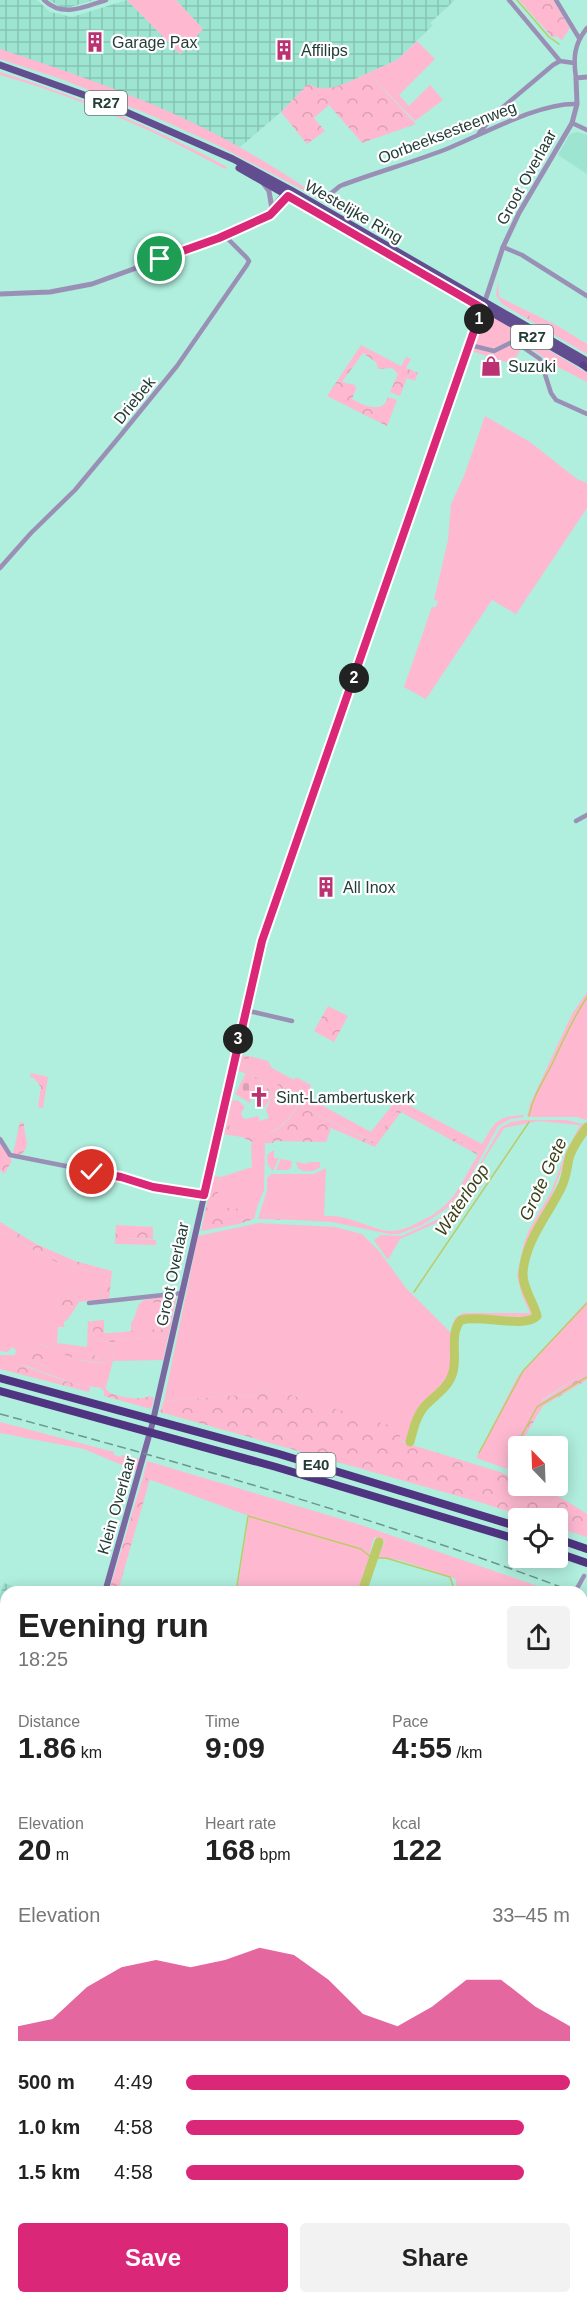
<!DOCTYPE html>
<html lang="en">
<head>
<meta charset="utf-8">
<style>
  :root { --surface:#fff; --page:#f2f2f2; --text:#222; --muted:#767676; --accent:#db2777 }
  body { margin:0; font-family:Arial,sans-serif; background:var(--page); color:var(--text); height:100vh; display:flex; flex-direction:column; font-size:22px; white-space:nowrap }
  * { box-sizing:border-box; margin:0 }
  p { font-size:20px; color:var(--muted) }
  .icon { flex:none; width:33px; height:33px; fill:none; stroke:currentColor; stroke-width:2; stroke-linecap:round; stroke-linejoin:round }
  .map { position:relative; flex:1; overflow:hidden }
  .sheet { position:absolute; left:0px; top:1586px; width:588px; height:718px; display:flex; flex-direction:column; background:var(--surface); border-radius:18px 18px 0 0; box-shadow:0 3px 15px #0003 }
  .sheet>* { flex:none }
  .needle { width:39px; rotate:337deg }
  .controls { position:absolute; left:508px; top:1436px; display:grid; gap:12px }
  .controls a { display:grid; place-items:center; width:60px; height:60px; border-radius:6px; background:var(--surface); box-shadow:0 3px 15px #0003; font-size:30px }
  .pin { position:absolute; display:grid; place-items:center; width:51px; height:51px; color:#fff; margin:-26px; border:3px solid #fff; border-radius:50%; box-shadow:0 2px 6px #0007 }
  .km { position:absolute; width:30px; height:30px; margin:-15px; border-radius:50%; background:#222; color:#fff; font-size:16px; line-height:30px; text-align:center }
  .round { display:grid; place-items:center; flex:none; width:63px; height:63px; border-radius:6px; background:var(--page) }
  .headline { display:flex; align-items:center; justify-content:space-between; height:102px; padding:0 18px }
  h1 { font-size:33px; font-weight:800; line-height:45px }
  .stats { display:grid; grid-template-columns:repeat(3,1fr); gap:9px; height:102px; padding:6px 18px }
  .stats div { display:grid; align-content:center }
  .stats b { font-size:30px; font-weight:800 }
  .stats small { font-size:16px; font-weight:400 }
  .stats p { font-size:16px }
  .chart { height:168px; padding:12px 18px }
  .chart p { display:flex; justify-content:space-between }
  .chart svg { width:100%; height:108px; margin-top:6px; fill:var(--accent); opacity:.7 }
  .button { display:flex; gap:12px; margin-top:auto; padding:12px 18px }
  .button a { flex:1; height:69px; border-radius:6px; background:var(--accent); color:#fff; font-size:24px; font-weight:800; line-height:69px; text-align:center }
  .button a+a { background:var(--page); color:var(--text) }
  ul { padding:0 18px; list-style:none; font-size:20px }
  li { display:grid; grid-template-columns:96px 72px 1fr; align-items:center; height:45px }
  li i { height:15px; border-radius:8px; background:var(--accent) }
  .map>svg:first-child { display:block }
  .built { fill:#9de4d1 }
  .industrial { fill:url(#industrial-grid) }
  .grass { fill:#feb9d1 }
  .forest { fill:url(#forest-crowns) }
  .cemetery { fill:url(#cemetery-stones) }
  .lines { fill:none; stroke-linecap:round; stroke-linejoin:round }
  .stream { stroke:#bccb68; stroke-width:1.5 }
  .river { stroke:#bccb68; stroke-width:9 }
  .minor { stroke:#9a90b6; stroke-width:4.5 }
  .tertiary { stroke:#9a90b6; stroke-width:5 }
  .secondary { stroke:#7969a0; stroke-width:6 }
  .primary { stroke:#624d90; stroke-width:7 }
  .trunk { stroke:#584088; stroke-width:7 }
  .motorway { stroke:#4f3481; stroke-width:8 }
  .rail { stroke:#6c988c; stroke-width:1.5; stroke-dasharray:9 4.5; stroke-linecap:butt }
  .route-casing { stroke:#fff; stroke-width:12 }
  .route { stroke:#db2777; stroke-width:8 }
  .labels { text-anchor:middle; stroke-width:4.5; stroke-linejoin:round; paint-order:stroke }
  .shield { fill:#fff; stroke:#667773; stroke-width:1.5 }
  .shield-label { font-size:15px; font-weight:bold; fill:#243d37 }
  .poi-label { font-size:16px; fill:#243d37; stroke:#fff; text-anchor:start }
  .street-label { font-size:16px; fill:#243d37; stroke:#fff }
  .water-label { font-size:18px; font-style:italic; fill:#3b4118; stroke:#fff }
</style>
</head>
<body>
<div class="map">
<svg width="587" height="2303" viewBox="0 0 587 2303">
  <defs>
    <pattern id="industrial-grid" width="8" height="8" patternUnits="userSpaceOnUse" patternTransform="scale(1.5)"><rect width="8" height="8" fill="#9de4d1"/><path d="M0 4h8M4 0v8" fill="none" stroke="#87c4b4"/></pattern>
    <pattern id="forest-crowns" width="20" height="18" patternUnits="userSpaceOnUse" patternTransform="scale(1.5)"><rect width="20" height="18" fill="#feb9d1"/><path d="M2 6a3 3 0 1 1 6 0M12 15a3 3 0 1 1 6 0" fill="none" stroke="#daa0b4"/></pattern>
    <pattern id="cemetery-stones" width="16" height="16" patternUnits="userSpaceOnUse" patternTransform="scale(1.5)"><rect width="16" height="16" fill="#feb9d1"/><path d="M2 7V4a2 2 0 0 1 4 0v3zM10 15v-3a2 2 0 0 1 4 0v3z" fill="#daa0b4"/></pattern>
  </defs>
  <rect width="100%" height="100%" fill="#b0eedd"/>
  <!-- built -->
  <path class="built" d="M577,132L587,135V174L558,155L570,134Z"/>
  <!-- industrial -->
  <path class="industrial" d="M0,0H37L50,12L72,17L127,0L180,54L203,29L176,0H455L430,23L433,25L397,60L333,89H320L308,84L281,112L240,147L136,99L0,49Z
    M49,0H94L67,8L61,7Z
    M4,1583L26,1591L6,1592V1668L0,1666V1595Z
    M0,1670L6,1672V1780L0,1778Z"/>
  <!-- grass -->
  <path class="grass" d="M127,0H176L203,29L180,54Z
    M417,41L435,59L399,95L409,106L430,85L443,100L415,121L368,73L397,60Z
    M0,49C79,75 169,106 241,148C266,162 291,178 315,194L322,190L324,201L217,145L155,117L64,80L0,59Z
    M0,72C79,97 155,127 227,167L225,169C154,130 78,97 0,75Z
    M498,281L499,297L552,323L545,324L502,304L496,295Z
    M495,318L587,373V382L556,366L516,338L493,349L476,345L475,343L485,324Z
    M511,345L517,346L521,349L512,364L471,351L473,348L491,353Z
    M485,416L530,442L577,479L587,483V508L516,614L492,600L426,699L404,687L432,607H436L438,601L434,600L448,540L451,504L464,476Z
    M587,992V1118L586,1120L577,1117H527L530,1104L572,1014Z
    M249,1056L268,1061L272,1068L294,1080L296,1077L311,1085L308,1098L371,1132L397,1099L482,1144C496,1122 495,1117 523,1115L524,1117L510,1119L498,1126L471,1176L450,1206L422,1225L399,1234H389L332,1222L295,1220L296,1217L264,1214L261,1216V1219H258L267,1190V1178L271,1174H314L326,1168L324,1216C343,1214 363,1225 382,1230C395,1233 406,1229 417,1223C457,1205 458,1186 480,1152L399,1108L374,1142L301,1107L297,1097L285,1090L286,1082L278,1094L298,1106C286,1123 272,1139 250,1135C243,1134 237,1130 231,1129L229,1124L233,1100L239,1101L245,1107L241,1113L243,1118L246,1119L258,1116L260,1121L269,1118L266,1110L275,1096L262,1079L243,1067L241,1058L250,1059Z
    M524,1120H566L583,1124C568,1146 563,1169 553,1192C542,1219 522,1244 520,1274C519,1288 530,1300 534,1313L525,1317L464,1315L451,1328L455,1318L463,1313H530L522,1295L517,1276L524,1243L529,1230L551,1192L566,1152L580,1125L538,1121L504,1128L452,1211L434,1224L400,1239L388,1260L374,1240L381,1235L402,1236L444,1216L468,1185L501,1127L511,1122Z
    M251,1143H265L264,1190L258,1205L257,1204L241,1209L218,1208V1183L221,1177L252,1167Z
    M274,1150V1158H279L273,1171L268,1165L267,1155Z
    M281,1159L292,1161L291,1168L287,1170H276Z
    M296,1162L307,1164L308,1162H320V1167C315,1172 303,1173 298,1168Z
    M258,1223L335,1227L362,1234L379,1251L406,1288L452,1334V1368L449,1377L419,1408L413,1419L406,1442L398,1441L401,1430L258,1385L255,1397L243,1395L164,1401L198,1236Z
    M0,1232L62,1265L104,1274L107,1278L106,1284L95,1300L79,1302L73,1294L64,1292L56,1302V1305L64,1311V1316L68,1319L64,1322V1327H58L57,1343L87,1347L88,1321L92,1322L94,1340L111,1342L108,1358L96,1359L93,1352C83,1357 71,1347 60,1347L58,1350L37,1343L33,1351L27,1348L21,1350L19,1357L48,1367L58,1352C76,1359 93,1366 113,1361L115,1340L168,1337L163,1360L113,1361L106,1387L103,1384L101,1388L75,1384L27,1366L0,1361V1355H15L16,1350L12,1347L8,1352L0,1351Z
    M124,1238L156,1240V1245L123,1244Z
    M148,1299L154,1303L158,1302L168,1311L173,1313L170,1330C156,1328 144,1332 131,1331V1323C139,1314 134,1302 148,1299Z
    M587,1301V1371L543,1399L516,1442L507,1469L476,1458L518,1376Z
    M0,1422L114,1452V1455L121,1457L122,1455L140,1459L136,1471L84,1449L0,1433Z
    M147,1461L361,1525L552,1591H456V1579L400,1560L378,1558L385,1541L374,1537L360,1591H237L249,1516L143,1477Z
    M582,1806L587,1811V1865L582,1862Z
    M582,2047L587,2049V2101L582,2109Z
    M5,2085H6V2166L0,2163V2121Z
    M219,2298H271L268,2303H224Z
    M438,2298H506L509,2303H435Z"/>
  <!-- forest -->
  <path class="forest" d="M519,0H553L570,28L562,40L556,36L553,38Z
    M368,73L416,124L362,143L329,105L314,118L325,131L307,144L281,112L308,84C328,95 348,82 368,73Z
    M503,303L545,324L552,323L556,325L587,344V354L502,304Z
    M361,345L401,366L406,357L411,359L406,368L418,373L415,381L407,378L400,396L390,392L398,374L392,368L378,369L376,362L363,353L342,382L355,385L356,389L352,399C361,404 383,416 388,397L397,400L387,426L327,396Z
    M328,1006L348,1016L334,1042L314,1031Z
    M240,1055L249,1056V1060L241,1058L243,1067C260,1080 288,1085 266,1110L273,1093L259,1079L236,1070Z
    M31,1073L48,1077L43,1108L38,1107L41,1087L34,1078L30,1077Z
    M280,1080L286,1082L285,1090L297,1097L302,1102L301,1107L373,1142L399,1108L480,1152L478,1155L401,1112L375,1147L331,1128L326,1142L274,1141L273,1143H254L242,1137L222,1134L229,1099L233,1102L229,1124L231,1129C266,1140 276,1137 298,1107L278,1094L277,1086Z
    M20,1122L24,1123C23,1135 33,1146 20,1155L13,1154Z
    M0,1143L12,1161L4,1174L0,1170Z
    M213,1176L221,1177L218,1183V1207L241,1209L255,1203L258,1205L254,1219L239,1224L201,1231Z
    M264,1214L297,1217L295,1220L261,1219L260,1216Z
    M0,1222L36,1244L75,1261L112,1271L109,1299L95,1300L106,1284L107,1278L104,1274L62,1265L0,1232Z
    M116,1225L153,1227V1239L124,1238L123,1244H115Z
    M64,1292L73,1294L79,1302L68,1319L64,1316V1311L56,1305V1302Z
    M177,1295L173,1313L168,1311L158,1302L154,1303L148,1299Z
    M104,1320V1333C125,1333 147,1327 170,1330L168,1337L115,1340L113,1361C93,1365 77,1359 59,1353L49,1367L19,1357L21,1350L27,1348L33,1351L36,1343L58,1350L60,1347C70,1347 83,1357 93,1351L96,1359L108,1358L111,1342L94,1340L92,1321Z
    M0,1361C31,1364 57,1382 87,1386L90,1387L89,1392L0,1369Z
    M587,1371V1380L543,1406L519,1446L515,1472L507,1469L516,1442L536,1405Z
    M103,1384C105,1386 106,1390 109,1392C116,1397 142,1401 149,1396L154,1398L151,1409L104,1396V1391L101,1388Z
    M258,1385L401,1429L399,1441L500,1472L519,1480V1485C543,1485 567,1501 587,1514V1537L558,1528V1518H528L479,1502L160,1412L164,1401L243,1395L254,1397Z
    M143,1477L150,1479L118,1591H109Z
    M587,1911V1942L582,1944V1919Z
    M100,2298H219L224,2303H96Z"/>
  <!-- cemetery -->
  <path class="cemetery" d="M246,1073L259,1079L273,1094L265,1107L255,1106L261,1098L264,1099L265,1096L262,1094V1089L256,1088L250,1103L235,1094Z"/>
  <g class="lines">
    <!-- stream -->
    <path class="stream" d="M517,0L549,37L559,44
      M529,1116C533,1095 545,1079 554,1060C564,1038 574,1017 587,997
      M414,1292L529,1122
      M479,1453L523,1371L587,1303
      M509,1467L522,1435L537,1407L587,1377
      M236,1592L248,1516L361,1549L372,1558H386L450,1577L455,1592
      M215,2298L220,2303"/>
    <!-- river -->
    <path class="river" d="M410,1442C413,1430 416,1417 424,1407C433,1397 448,1388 452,1375C459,1358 448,1335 461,1320C481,1314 524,1329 537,1316C534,1302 522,1288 523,1273C525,1240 549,1214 562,1186C567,1175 567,1165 570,1155C574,1145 581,1135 587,1127
      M362,1592L379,1542
      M91,2303L95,2298"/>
    <!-- minor -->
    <path class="minor" d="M44,0C63,18 84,7 106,0
      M509,0L560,61
      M556,0L579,38
      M576,78C573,58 574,44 587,28
      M572,123L587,130
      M479,133L496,113L553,65L560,61L574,63
      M329,195L340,186C374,173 410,163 444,150C480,136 539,102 577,104
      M503,247L522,255L587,296
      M470,345L494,351L514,341L540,359L551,393L556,400L587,414
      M0,568L31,533L75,490L120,436L177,366L247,265L249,261L247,258L224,235
      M576,821L587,815
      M245,1010L292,1021
      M0,1139L10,1155L121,1177L153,1187L204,1195
      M89,1303L182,1293
      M575,1592L584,1576
      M0,1667L6,1669
      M582,1803L587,1808
      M0,1938L6,1942
      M582,1960H587
      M582,2036H584
      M0,2085L2,2090
      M0,2247C8,2255 5,2262 0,2271
      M375,2298L383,2303
      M348,2303L351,2298
      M402,2303L409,2298"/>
    <!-- tertiary -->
    <path class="tertiary" d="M263,183L269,191L272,209
      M266,215L285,192
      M0,294L50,292L92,284L219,238L270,215L276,211L290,193
      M485,301L503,247L519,213L572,123L577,104L576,78L587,77"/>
    <!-- secondary -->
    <path class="secondary" d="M105,1592L152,1425L262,941L483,304
      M0,1934L6,1922"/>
    <!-- primary -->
    <path class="primary" d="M0,65L101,101L233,159L291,190L587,361
      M239,168L583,365"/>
    <!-- trunk -->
    <path class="trunk" d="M583,365L587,368"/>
    <!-- motorway -->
    <path class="motorway" d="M0,1378L279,1454L519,1527
      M0,1391L276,1467L519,1540
      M558,1539L587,1549
      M558,1553L587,1563"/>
    <!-- rail -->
    <path class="rail" d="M0,1414C194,1466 386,1521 574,1592
      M582,1598L587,1600"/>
  </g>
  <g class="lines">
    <!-- route casing -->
    <g class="route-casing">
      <path id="route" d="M92,1172L121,1177L153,1187L204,1195L262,941L482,308L288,196L270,215L219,238L160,259"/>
    </g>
    <!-- route -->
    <use href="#route" class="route"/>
  </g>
  <!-- icons -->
  <defs>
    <g id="building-bare" transform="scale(1.62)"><path d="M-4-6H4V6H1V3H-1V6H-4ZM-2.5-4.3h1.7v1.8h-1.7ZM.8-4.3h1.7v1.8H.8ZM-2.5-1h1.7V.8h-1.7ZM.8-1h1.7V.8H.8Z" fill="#ba3271" stroke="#fff" stroke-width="2.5" paint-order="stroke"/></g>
    <g id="shop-bare" transform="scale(1.62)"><path d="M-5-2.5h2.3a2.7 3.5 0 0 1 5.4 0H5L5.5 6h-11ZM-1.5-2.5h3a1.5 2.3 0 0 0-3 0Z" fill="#ba3271" stroke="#fff" stroke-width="2.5" paint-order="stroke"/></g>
    <g id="church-bare" transform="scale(1.62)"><path d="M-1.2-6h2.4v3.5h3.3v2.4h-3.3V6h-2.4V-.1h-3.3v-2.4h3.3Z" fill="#ba3271" stroke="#fff" stroke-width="2.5" paint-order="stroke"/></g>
  </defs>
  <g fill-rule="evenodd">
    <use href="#building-bare" x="95" y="42"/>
    <use href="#building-bare" x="284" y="50"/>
    <use href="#shop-bare" x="491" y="366"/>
    <use href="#building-bare" x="326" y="887"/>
    <use href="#church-bare" x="259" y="1097"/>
  </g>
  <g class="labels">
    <!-- shield labels -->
    <g class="shield">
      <rect x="85" y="91" width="42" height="24" rx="4.5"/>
      <rect x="511" y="325" width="42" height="24" rx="4.5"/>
      <rect x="296.5" y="1453" width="39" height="24" rx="4.5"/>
    </g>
    <g class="shield-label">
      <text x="106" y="108">R27</text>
      <text x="532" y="342">R27</text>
      <text x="316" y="1470">E40</text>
    </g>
    <!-- poi labels -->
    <g class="poi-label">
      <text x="112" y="48">Garage Pax</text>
      <text x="301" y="56">Affilips</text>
      <text x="508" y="372">Suzuki</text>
      <text x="343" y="893">All Inox</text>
      <text x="276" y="1103">Sint-Lambertuskerk</text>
    </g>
    <!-- street labels -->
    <g class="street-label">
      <text transform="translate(447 132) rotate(-21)" y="6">Oorbeeksesteenweg</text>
      <text transform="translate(526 177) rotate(-61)" y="6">Groot Overlaar</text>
      <text transform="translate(354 211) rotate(30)" y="6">Westelijke Ring</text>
      <text transform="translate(134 400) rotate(-51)" y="6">Driebek</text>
      <text transform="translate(172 1274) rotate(-78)" y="6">Groot Overlaar</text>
      <text transform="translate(116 1505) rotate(-74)" y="6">Klein Overlaar</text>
    </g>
    <!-- water labels -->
    <g class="water-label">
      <text transform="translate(543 1179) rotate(-65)" y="6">Grote Gete</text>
      <text transform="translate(462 1200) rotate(-56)" y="6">Waterloop</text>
    </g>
  </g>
</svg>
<div class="controls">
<a><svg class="needle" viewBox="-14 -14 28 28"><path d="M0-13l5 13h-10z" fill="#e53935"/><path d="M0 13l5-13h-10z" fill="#767676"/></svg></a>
<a><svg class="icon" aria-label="locate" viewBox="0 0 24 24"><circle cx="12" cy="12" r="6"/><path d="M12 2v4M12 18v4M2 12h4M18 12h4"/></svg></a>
</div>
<div class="pin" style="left:160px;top:259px;background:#1e9e55"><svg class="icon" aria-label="arrive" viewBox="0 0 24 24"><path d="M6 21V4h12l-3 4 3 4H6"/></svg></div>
<div class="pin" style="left:92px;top:1172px;background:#d93025"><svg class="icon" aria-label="check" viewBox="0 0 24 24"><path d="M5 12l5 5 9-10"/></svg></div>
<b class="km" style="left:479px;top:319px">1</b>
<b class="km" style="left:354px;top:678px">2</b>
<b class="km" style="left:238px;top:1039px">3</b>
<section class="sheet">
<div class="headline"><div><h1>Evening run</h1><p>18:25</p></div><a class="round"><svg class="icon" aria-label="share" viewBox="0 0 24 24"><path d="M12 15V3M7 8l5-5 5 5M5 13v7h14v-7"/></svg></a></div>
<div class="stats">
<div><p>Distance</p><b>1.86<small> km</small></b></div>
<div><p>Time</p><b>9:09</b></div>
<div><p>Pace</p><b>4:55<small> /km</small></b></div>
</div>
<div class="stats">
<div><p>Elevation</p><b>20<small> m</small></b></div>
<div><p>Heart rate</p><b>168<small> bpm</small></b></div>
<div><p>kcal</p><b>122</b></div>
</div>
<div class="chart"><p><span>Elevation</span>33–45 m</p>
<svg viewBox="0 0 160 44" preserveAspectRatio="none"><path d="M0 44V38L10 35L20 22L30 14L40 11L50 14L60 11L70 6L80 9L90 19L100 33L110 38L120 30L130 19L140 19L150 30L160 38V44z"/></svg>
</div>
<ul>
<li><b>500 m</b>4:49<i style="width:100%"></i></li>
<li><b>1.0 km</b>4:58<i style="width:88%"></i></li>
<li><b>1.5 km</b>4:58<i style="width:88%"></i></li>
</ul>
<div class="button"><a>Save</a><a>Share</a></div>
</section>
</div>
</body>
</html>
